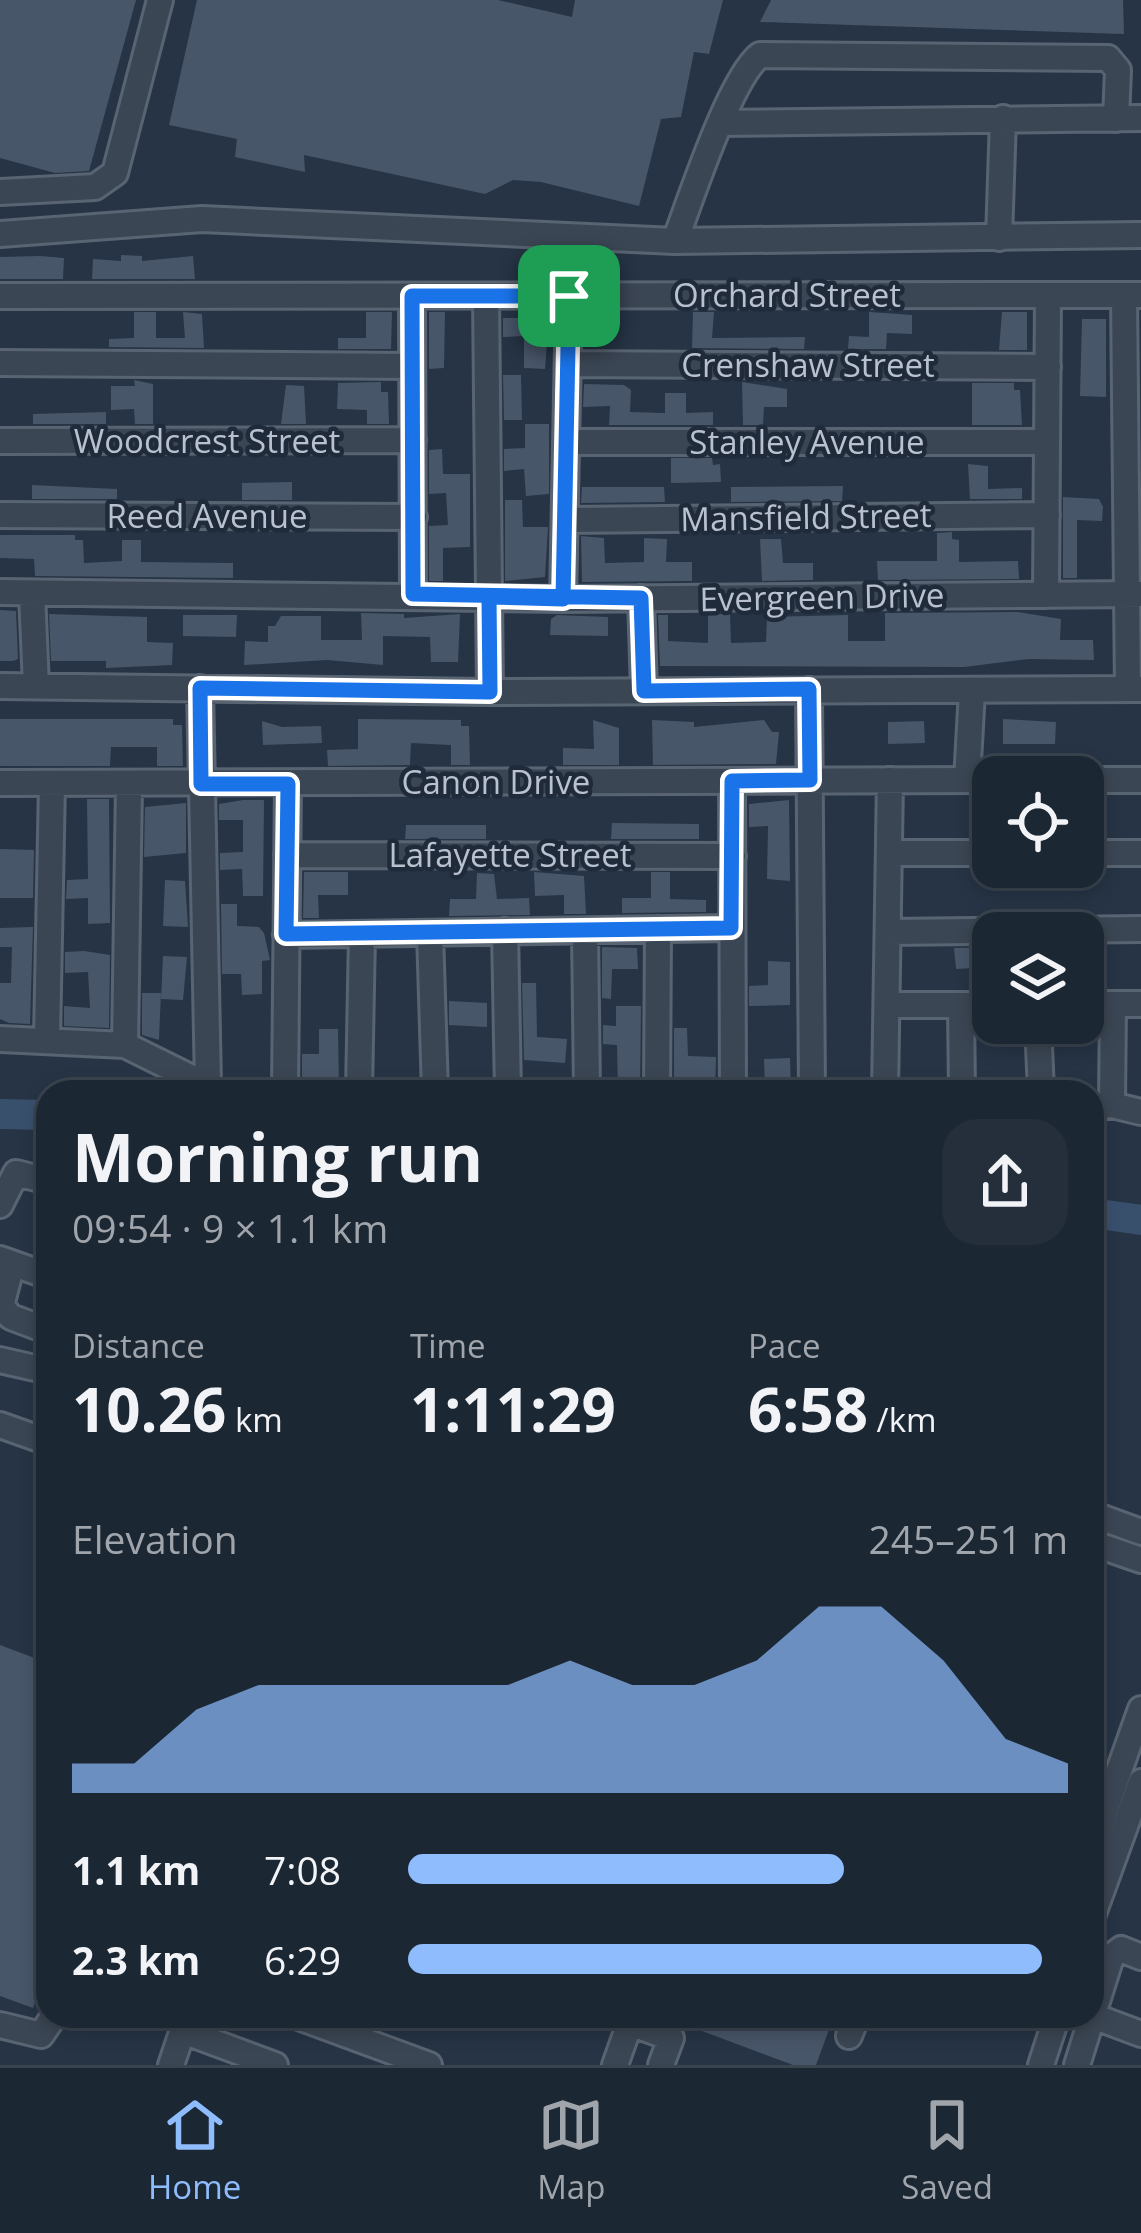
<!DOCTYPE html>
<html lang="en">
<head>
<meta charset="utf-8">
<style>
  :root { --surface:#1c2734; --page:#252f3c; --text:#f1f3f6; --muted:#a0a5ac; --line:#3a444f; --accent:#8ebcfd }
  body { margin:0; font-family:"Open Sans",sans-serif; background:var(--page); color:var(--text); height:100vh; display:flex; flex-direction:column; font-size:45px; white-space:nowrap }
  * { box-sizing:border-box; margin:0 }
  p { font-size:39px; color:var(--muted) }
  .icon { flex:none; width:66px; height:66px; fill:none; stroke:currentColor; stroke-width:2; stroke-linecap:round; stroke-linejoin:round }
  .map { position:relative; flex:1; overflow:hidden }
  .drawer { position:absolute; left:36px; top:1080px; width:1068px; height:948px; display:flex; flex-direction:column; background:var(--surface); border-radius:36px; box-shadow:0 6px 18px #0003,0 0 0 3px var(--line) }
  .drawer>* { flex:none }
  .tools { position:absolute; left:972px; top:756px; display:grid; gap:24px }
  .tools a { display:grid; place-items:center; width:132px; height:132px; border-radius:24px; background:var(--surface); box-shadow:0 6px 18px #0003,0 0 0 3px var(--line); font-size:60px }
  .pin { position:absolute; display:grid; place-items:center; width:102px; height:102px; color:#fff; margin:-51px; border-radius:24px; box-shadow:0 6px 18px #0006 }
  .round { display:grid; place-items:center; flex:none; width:126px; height:126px; border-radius:36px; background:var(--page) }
  .summary { display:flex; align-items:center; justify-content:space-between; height:204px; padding:0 36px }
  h1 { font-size:66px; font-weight:700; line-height:90px }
  .metrics { display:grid; grid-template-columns:repeat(3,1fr); gap:18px; height:204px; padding:12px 36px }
  .metrics div { display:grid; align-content:center }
  .metrics b { font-size:60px; font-weight:700 }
  .metrics small { font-size:33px; font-weight:400 }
  .metrics p { font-size:33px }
  .chart { height:336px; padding:24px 36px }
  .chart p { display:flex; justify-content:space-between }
  .chart svg { width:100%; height:216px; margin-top:12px; fill:var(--accent); opacity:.7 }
  ul { padding:0 36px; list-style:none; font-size:39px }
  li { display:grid; grid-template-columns:192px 144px 1fr; align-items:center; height:90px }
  li i { height:30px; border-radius:15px; background:var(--accent) }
  .dock { display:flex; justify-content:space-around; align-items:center; height:168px; border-top:3px solid var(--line); background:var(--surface); font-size:33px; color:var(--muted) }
  .dock a { display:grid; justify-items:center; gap:6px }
  .dock .selected { color:var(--accent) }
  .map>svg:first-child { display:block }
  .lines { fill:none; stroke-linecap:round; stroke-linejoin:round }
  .river { stroke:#39506d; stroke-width:30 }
  .building { fill:#485669 }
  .minor-casing { stroke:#596472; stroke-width:30 }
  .minor { stroke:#3b4654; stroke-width:24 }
  .route-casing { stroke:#fff; stroke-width:24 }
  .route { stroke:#1a73e8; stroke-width:15 }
  .labels { text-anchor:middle; stroke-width:9; stroke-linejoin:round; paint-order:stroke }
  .street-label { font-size:33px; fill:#b9c1ce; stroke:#1f2b3a }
</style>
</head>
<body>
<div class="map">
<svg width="1141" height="2065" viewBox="0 0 1141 2065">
  <rect width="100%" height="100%" fill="#263445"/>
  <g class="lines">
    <!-- river -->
    <path class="river" d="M0,1114L48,1115
      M1092,1213L1141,1220"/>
  </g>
  <!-- building -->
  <path class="building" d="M0,0H136L89,171L55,173L0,158Z
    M197,0H498L572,17L575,0H723L709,54L694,52L681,117L661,119L639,206L541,182L513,180L485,194L304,155L305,172L235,157L237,139L169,125Z
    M771,0H1123L1124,34L760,22Z
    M121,255L142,256V261L193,256L195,279H92L93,259L121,261Z
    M40,256L64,258L63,279H0V257Z
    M134,312H156V338H185L183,312L202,314L204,348L109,347V339L134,338Z
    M366,312H392L391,349H338V338H366Z
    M429,312H445L444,368L429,369Z
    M693,312H714L712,338L805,337L804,349L692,348Z
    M869,312L912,315V334L887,333L886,349H848L849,336L869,337Z
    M1002,312H1027V350H999Z
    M503,318H549L545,369L524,368V336L503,337Z
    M1082,319H1106V397L1080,396Z
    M503,375H521L522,420H504Z
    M134,380L153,384V424H135L134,409L111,410V386H135Z
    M381,382V392H388L389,424H367V410L337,409L338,383Z
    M742,382L787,389V407H764L763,425H743Z
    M972,383H1014V390H1020L1022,425H972Z
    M584,384L624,385L631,390L630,412L665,413V393H686V413L713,412V425H609L610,406L583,407Z
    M286,385L304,386L306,424H281Z
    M106,412V424H33V414Z
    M525,424H549V494L526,496L524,469L504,471V449L525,448Z
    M442,449L443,474H470V547L443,548V581H429V526L448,525L446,493L429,494V450Z
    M671,458H712L713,465L720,464L721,482L671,483Z
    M968,464L988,466V489L1022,488V499H970Z
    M292,482V500H242V483Z
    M32,485L117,489V499H32Z
    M843,486L842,501L731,502V487Z
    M582,487H664L665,502L581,503Z
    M1063,497L1099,499L1103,507L1102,521L1077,520V578H1063Z
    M505,500H522L523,527H548L545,577L505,581Z
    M952,532V539L959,540V562L1018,561L1019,579L878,580L877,561H937V533Z
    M0,535H75V540H83L84,563L122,561V540H141V562L233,563V578L35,576L34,559L0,558Z
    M581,536L604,538L605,563L644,562V538L667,539L666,562H692V581L582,582Z
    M760,539H781L783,563H813V580L762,581Z
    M0,610L16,611L18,659L13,661H0Z
    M1018,612L1061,619L1060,640H1093L1094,660L1029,659L964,667L660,666L658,615H668V641L708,643V614H730L731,643L766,642L767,617L848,615V641H885V613Z
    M361,613L404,614V618L460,614L458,662H431L430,637L383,636V665L327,660L244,665L245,641L268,642V626H275L281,616H321V640H362Z
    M49,614L147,617V642L173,643L172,665L106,668V661H51Z
    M183,615H237L236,637L183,636Z
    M557,615L608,617V636L550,635L551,619Z
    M0,719H173V725H182L183,766H157V747H111L110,766H0Z
    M358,719L461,720V726H469L470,765H451V745L411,743L410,765L328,766L327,750L358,749Z
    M1003,719L1056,722L1055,744H1003Z
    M593,720L619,728V765H563V748L594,749Z
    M652,720L694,722V727L764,720L772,732H779L776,764L653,765Z
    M262,721L282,727L321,726L322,743L263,745Z
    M924,721L925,743L888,744V722Z
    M87,799H109L110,923L88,924V898L66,899L67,880L88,879Z
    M243,800H264L263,896H243L242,869L220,870V853L243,852V820H219V804Z
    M789,800L790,881L767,879L768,826L749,827V804Z
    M186,803V853L144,857L145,807Z
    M612,823L699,824V839H611Z
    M406,825H486V839H405Z
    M0,849L34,850L33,898H0Z
    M304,872H348V895H318L319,918H303Z
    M534,872L584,876L586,914H564V895L535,896Z
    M651,872H670V899L706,900V912L622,913V898H651Z
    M477,873L494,874L497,899L529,898L530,915L449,916L450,899H476Z
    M165,880L185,881L188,927L163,926Z
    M221,904H237V926L259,927L264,933L270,960L262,961V994L242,995L241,974H222Z
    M33,927L30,1024L9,1023L0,1019V983H11L12,947H0V928Z
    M602,947L637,948L638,969H612L611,999L602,998Z
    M993,947V967L956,969L954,948Z
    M84,951L110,955L109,1028L64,1026V1006L90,1008L88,972L65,973V952Z
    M163,956L187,957L183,1000L161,999Z
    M768,961L790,962V1005L749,1006V986L768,985Z
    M522,983H536L537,1037L567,1039L565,1063L524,1060Z
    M142,993H161L159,1040L142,1035Z
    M449,1001L487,1003V1027L449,1025Z
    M616,1006H641L640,1092H618L617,1045L603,1044V1025L616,1026Z
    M674,1028H687L688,1056L716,1057L715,1092H674Z
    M319,1029H338L339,1092H302V1054H319Z
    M790,1058L791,1092H765L764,1059Z
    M0,1645L48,1663V1964L33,2008L0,1996Z
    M662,2016H834L816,2065H793Z"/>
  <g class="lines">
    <!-- minor casing -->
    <g class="minor-casing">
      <path id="minor" d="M721,123L1141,118
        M0,192L95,187L115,173L160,0
        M0,234L202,219L675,241L1141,235
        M999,238L1003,118
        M675,241C690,201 730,78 760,55L1108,58L1118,70L1116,119
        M1124,295L1128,689
        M0,296L1141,295
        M412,296L413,594
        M486,296L490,692
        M0,363L412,366
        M568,364L1048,367
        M0,441L413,440
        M566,442H1047
        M0,515L414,517
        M565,520L1047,515
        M0,592L563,599L1141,594
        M32,594L36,686
        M1046,595L1048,295
        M641,598L644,691
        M563,599L569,296
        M0,686L490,692L1141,689
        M200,688L208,1085
        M809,690L812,1092
        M967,780L972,691
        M1083,780H1141
        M732,781L733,1092
        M0,783L993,780
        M889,853H993
        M1083,853H1141
        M287,855L733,856
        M505,931L508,1092
        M585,931L587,1092
        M888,932L1141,929
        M430,933L435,1092
        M286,935L731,928
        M1083,1004H1141
        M887,1005H993
        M961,1005L962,1092
        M1038,1023L1041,1092
        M0,1039L125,1045L218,1091
        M47,1039L52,783
        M125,1045L129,785
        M285,1092L288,784
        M359,1092L362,934
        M657,1092L658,929
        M885,1092L890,780
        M1112,1105L1113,1004
        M1092,1108L1112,1105L1141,1112
        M0,1205L16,1173L48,1181
        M0,1259L48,1276
        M12,1264L1,1306L11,1317L48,1331
        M0,1360L48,1371
        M0,1425L48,1442
        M1092,1514L1141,1532
        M1092,1543L1141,1560
        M1092,1847L1141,1709
        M1092,1917L1141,1782
        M296,2016L429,2065
        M1093,2016L1141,2034
        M0,2025L41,2035L54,2016
        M183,2031L275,2065
        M849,2036L857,2016
        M171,2065L187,2018
        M615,2065L630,2023L671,2038L661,2065
        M1041,2065L1057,2016
        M1077,2065L1111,1957L1121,1949L1141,1957"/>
    </g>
    <!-- minor -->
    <use href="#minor" class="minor"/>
  </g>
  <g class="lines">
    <!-- route casing -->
    <g class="route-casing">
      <path id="route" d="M569,296H412L413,594L641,598L644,691L809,689L810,780L732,781L731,928L286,934L288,784H201L200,688L490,692L489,597L563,599L569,296"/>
    </g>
    <!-- route -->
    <use href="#route" class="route"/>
  </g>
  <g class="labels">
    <!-- street labels -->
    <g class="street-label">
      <text x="787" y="307">Orchard Street</text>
      <text x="808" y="377">Crenshaw Street</text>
      <text x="207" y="453">Woodcrest Street</text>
      <text x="807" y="454">Stanley Avenue</text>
      <text x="207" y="528">Reed Avenue</text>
      <text transform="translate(806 517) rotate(-1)" y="12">Mansfield Street</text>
      <text transform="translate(822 597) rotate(-1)" y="12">Evergreen Drive</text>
      <text x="496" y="794">Canon Drive</text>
      <text x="510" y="867">Lafayette Street</text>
    </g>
  </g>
</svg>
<div class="tools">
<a><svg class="icon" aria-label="locate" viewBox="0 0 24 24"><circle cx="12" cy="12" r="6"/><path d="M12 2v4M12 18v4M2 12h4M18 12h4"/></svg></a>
<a><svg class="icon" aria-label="layers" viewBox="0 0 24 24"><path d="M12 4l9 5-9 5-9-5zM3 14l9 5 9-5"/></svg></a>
</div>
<div class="pin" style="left:569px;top:296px;background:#1e9e55"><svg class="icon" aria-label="arrive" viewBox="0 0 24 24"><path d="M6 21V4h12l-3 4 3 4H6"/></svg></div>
<section class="drawer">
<div class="summary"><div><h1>Morning run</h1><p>09:54 · 9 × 1.1 km</p></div><a class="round"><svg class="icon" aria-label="share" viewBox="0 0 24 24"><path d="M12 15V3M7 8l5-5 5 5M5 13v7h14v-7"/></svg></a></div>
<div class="metrics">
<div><p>Distance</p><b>10.26<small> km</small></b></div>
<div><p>Time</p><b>1:11:29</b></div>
<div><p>Pace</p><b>6:58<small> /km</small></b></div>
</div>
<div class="chart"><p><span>Elevation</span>245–251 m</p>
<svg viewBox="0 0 160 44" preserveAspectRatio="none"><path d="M0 44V38L10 38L20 27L30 22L40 22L50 22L60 22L70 22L80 17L90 22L100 22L110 17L120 6L130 6L140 17L150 33L160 38V44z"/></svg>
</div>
<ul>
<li><b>1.1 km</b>7:08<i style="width:66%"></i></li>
<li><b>2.3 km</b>6:29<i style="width:96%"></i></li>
</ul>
</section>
</div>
<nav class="dock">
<a class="selected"><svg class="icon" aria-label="home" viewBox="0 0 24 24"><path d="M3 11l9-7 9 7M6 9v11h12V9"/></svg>Home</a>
<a><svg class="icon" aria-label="map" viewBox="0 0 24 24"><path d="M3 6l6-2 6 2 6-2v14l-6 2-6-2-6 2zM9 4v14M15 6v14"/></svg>Map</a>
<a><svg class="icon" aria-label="saved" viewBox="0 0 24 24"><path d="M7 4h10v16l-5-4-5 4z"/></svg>Saved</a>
</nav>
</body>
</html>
